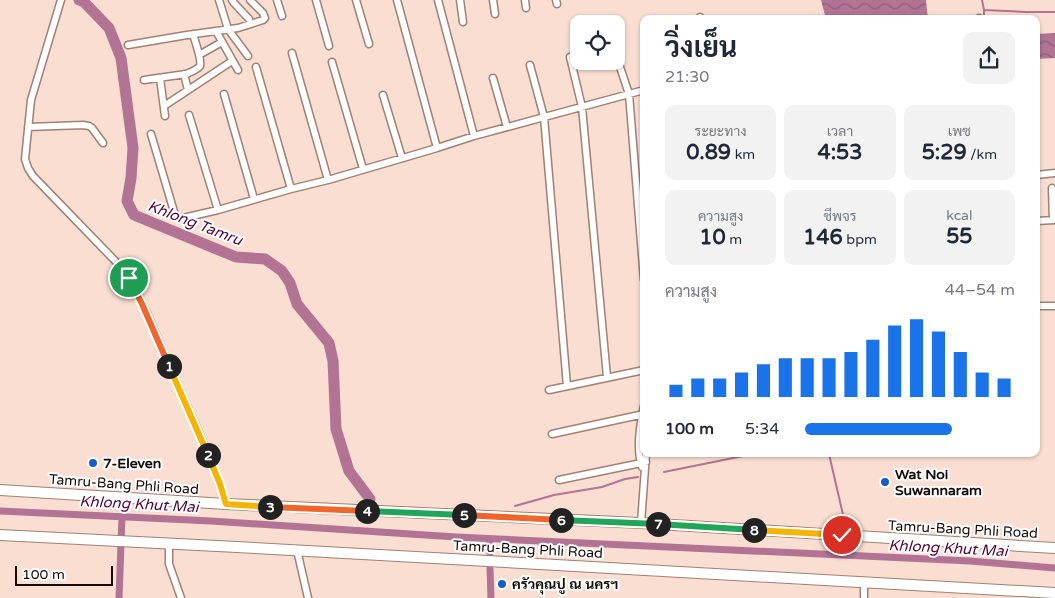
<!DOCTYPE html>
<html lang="th">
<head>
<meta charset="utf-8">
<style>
  :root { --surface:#fff; --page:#f2f2f3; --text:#1f2937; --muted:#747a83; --accent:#1a73e8 }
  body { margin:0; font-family:"Varela Round",Sarabun,sans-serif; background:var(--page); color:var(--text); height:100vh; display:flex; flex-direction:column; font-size:19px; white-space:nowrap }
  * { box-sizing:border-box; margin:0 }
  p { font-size:16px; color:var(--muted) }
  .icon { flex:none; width:28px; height:28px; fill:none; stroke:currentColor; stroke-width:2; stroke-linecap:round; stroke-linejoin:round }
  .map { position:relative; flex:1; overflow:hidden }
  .panel { position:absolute; left:640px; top:15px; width:400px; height:442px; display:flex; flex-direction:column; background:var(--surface); border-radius:10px; box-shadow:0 1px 4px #0004 }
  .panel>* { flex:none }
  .controls { position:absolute; left:570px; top:15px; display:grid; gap:10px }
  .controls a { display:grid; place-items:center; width:55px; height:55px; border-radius:10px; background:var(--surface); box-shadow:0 1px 4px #0004; font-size:25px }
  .scale { position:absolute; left:15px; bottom:12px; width:98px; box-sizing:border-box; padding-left:5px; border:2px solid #160a06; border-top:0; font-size:14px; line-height:18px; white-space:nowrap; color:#160a06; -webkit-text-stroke:4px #fff; paint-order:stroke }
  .pin { position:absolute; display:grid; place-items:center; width:42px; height:42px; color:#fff; margin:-21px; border:2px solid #fff; border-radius:50%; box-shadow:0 1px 5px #0007 }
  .km { position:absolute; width:25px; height:25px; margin:-12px; border-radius:50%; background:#222; color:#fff; font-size:14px; line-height:25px; text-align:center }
  .round { display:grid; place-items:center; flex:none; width:52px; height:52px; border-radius:10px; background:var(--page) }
  .headline { display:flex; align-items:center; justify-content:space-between; height:85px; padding:0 25px }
  h1 { font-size:28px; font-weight:700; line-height:38px }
  .metrics { display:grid; grid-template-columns:repeat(3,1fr); gap:8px; height:85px; padding:5px 25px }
  .metrics div { display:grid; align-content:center; border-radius:10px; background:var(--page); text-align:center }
  .metrics b { font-size:21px; font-weight:700 }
  .metrics small { font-size:14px; font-weight:400 }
  .metrics p { font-size:14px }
  .chart { height:140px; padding:10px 25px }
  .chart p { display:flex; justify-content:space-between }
  .chart svg { width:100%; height:90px; margin-top:5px; stroke:var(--accent); stroke-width:6 }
  ul { padding:0 25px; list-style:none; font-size:16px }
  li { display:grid; grid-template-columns:80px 60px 1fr; align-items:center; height:38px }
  li i { height:12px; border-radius:6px; background:var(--accent) }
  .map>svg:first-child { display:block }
  .water { fill:url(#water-waves) }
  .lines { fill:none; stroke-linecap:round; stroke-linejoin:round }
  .stream { stroke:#b27395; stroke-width:2 }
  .canal { stroke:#b27395; stroke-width:7 }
  .river { stroke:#b27395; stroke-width:11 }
  .minor-casing { stroke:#a08173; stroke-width:9 }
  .primary-casing { stroke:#a08173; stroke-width:12 }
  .minor { stroke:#fff; stroke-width:6 }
  .primary { stroke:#fff; stroke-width:10 }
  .split-1-casing { stroke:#fff; stroke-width:10 }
  .split-2-casing { stroke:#fff; stroke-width:10 }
  .split-3-casing { stroke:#fff; stroke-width:10 }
  .split-4-casing { stroke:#fff; stroke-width:10 }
  .split-5-casing { stroke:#fff; stroke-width:10 }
  .split-6-casing { stroke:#fff; stroke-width:10 }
  .split-7-casing { stroke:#fff; stroke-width:10 }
  .split-8-casing { stroke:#fff; stroke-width:10 }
  .split-9-casing { stroke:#fff; stroke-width:10 }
  .split-1 { stroke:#f0652b; stroke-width:6 }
  .split-2 { stroke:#f5b400; stroke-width:6 }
  .split-3 { stroke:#f5b400; stroke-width:6 }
  .split-4 { stroke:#f0652b; stroke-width:6 }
  .split-5 { stroke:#22a559; stroke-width:6 }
  .split-6 { stroke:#f0652b; stroke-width:6 }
  .split-7 { stroke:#22a559; stroke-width:6 }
  .split-8 { stroke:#22a559; stroke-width:6 }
  .split-9 { stroke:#f5b400; stroke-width:6 }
  .poi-dot { fill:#155cc7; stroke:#fff; stroke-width:2 }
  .labels { text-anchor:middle; stroke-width:4; stroke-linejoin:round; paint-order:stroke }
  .poi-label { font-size:14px; font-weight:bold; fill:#160a06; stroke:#fff; text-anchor:start }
  .street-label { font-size:14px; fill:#160a06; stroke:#fff }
  .water-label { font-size:15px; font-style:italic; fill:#53043a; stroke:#fff }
</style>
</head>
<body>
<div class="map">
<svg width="1055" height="598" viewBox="0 0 1055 598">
  <defs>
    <pattern id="water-waves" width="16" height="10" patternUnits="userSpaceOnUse" patternTransform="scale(1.25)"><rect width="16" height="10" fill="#b27395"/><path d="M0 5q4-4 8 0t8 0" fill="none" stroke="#905d78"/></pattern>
  </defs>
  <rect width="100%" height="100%" fill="#faded2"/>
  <!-- water -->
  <path class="water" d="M821,0H926L928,19H826Z
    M1055,33V58L1036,59V34Z"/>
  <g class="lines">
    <!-- stream -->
    <path class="stream" d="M982,0L984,10
      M984,19V10L1026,12H1055
      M829,454L847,532
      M664,472L753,454
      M515,506L554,495L602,487L625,479L638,477
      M849,539L853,556"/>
    <!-- canal -->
    <path class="canal" d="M0,511L211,521L456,537L970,561L1055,568
      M489,539L490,553
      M490,569L491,598
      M119,598L122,517"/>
    <!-- river -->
    <path class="river" d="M79,0L84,2L109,28L121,58L133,148L131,178L127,201L134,215L236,257L265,259L282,271L290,283L297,304L329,343L333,361L336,429L349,471L370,499"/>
    <!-- minor casing -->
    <g class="minor-casing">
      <path id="minor" d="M61,0L31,100L25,159L28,168L33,176L122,268C143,298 155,334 170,367C189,412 212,457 226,504
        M219,0L228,29L248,56
        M232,0L234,3L249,19
        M277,0L282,16
        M316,0L329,46
        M356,0L369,44
        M397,0L437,148
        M438,0L474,136
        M460,0L463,22
        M493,0L495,14
        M525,0L526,8
        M556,0L557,4
        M700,17L701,19
        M979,18V19
        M216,31L238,70
        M128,45L187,35L238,28L263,20L265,18L263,13L250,0
        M292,53L328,180
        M199,55L222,42
        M616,55L629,94L644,280
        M570,57L582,107L607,377
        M332,62L363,169
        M530,65L544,117L567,386
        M256,67L291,189
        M184,74L188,90
        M160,78L165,116
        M493,78L507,127
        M144,80L186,74C191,72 197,70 200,66C202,60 195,41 193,34
        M224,94L254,199
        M383,95L402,158
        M164,106L232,61
        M189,115L218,210
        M28,127L83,125L89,126L92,128L103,143
        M151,134L175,215L179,218H183L218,210L291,189L328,180L437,148L474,136L644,90
        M1036,175L1055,173
        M1052,188L1053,220
        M1036,221L1055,220
        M1036,306H1055
        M549,390L644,370
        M552,434L644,414
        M642,467C636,448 640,425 644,406
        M559,480L646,462
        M641,523L646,454
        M169,544V564L181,598
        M297,550L308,598
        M864,582V598"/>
    </g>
    <!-- primary casing -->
    <g class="primary-casing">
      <path id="primary" d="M0,490L226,504L641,523L1055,548
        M0,535L237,547L1055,593"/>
    </g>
    <!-- minor -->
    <use href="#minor" class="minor"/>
    <!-- primary -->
    <use href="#primary" class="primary"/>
  </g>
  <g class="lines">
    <!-- split-1 casing -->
    <g class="split-1-casing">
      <path id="split-1" d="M129,278L142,304L169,366"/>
    </g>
    <!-- split-2 casing -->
    <g class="split-2-casing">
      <path id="split-2" d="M169,366L208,455"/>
    </g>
    <!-- split-3 casing -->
    <g class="split-3-casing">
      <path id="split-3" d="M208,455L220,484L226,504L270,507"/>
    </g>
    <!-- split-4 casing -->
    <g class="split-4-casing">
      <path id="split-4" d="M270,507L367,511"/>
    </g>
    <!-- split-5 casing -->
    <g class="split-5-casing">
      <path id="split-5" d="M367,511L464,515"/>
    </g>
    <!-- split-6 casing -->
    <g class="split-6-casing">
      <path id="split-6" d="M464,515L561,520"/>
    </g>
    <!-- split-7 casing -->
    <g class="split-7-casing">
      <path id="split-7" d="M561,520L658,524"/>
    </g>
    <!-- split-8 casing -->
    <g class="split-8-casing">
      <path id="split-8" d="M658,524L754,530"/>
    </g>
    <!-- split-9 casing -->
    <g class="split-9-casing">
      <path id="split-9" d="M754,530L842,535"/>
    </g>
    <!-- split-1 -->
    <use href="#split-1" class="split-1"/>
    <!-- split-2 -->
    <use href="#split-2" class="split-2"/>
    <!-- split-3 -->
    <use href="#split-3" class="split-3"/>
    <!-- split-4 -->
    <use href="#split-4" class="split-4"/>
    <!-- split-5 -->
    <use href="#split-5" class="split-5"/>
    <!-- split-6 -->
    <use href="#split-6" class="split-6"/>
    <!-- split-7 -->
    <use href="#split-7" class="split-7"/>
    <!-- split-8 -->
    <use href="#split-8" class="split-8"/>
    <!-- split-9 -->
    <use href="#split-9" class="split-9"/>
  </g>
  <!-- markers -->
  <g class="poi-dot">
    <circle cx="93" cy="463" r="5"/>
    <circle cx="885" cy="482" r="5"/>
    <circle cx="502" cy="584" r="5"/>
  </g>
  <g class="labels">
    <!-- poi labels -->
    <g class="poi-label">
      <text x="103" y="468">7-Eleven</text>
      <text x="895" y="479">Wat Noi<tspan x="895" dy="16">Suwannaram</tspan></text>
      <text x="512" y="589">ครัวคุณปู ณ นครฯ</text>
    </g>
    <!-- street labels -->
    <g class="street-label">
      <text transform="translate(124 484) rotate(4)" y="5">Tamru-Bang Phli Road</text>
      <text transform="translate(963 529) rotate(3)" y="5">Tamru-Bang Phli Road</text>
      <text transform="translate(528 549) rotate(3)" y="5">Tamru-Bang Phli Road</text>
    </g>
    <!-- water labels -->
    <g class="water-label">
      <text transform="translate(195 223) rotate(21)" y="5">Khlong Tamru</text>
      <text transform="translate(139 504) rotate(3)" y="5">Khlong Khut Mai</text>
      <text transform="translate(948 548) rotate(3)" y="5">Khlong Khut Mai</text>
    </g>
  </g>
</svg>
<div class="controls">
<a><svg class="icon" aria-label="locate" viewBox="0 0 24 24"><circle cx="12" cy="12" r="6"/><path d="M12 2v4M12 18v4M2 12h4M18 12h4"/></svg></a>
</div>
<div class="scale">100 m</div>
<div class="pin" style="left:129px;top:278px;background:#1e9e55"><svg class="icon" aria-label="arrive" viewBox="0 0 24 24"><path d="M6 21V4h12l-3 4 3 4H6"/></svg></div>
<div class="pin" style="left:842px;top:535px;background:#d93025"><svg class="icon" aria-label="check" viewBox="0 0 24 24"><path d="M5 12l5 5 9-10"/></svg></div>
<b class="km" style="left:169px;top:366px">1</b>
<b class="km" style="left:208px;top:455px">2</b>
<b class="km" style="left:270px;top:507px">3</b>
<b class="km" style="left:367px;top:511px">4</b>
<b class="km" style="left:464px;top:515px">5</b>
<b class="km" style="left:561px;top:520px">6</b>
<b class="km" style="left:658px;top:524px">7</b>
<b class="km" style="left:754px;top:530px">8</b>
<section class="panel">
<div class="headline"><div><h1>วิ่งเย็น</h1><p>21:30</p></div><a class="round"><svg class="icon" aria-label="share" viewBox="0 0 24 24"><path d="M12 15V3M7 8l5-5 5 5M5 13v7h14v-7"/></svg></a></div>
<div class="metrics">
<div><p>ระยะทาง</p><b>0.89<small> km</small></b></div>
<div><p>เวลา</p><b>4:53</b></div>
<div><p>เพซ</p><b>5:29<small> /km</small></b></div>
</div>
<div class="metrics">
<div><p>ความสูง</p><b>10<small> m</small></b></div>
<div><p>ชีพจร</p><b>146<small> bpm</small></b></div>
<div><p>kcal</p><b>55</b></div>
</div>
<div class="chart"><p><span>ความสูง</span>44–54 m</p>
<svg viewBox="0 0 160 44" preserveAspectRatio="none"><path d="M5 44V38M15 44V35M25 44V35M35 44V32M45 44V28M55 44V25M65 44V25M75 44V25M85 44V22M95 44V16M105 44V9M115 44V6M125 44V12M135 44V22M145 44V32M155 44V35"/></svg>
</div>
<ul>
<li><b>100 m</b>5:34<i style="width:70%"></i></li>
</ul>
</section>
</div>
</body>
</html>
